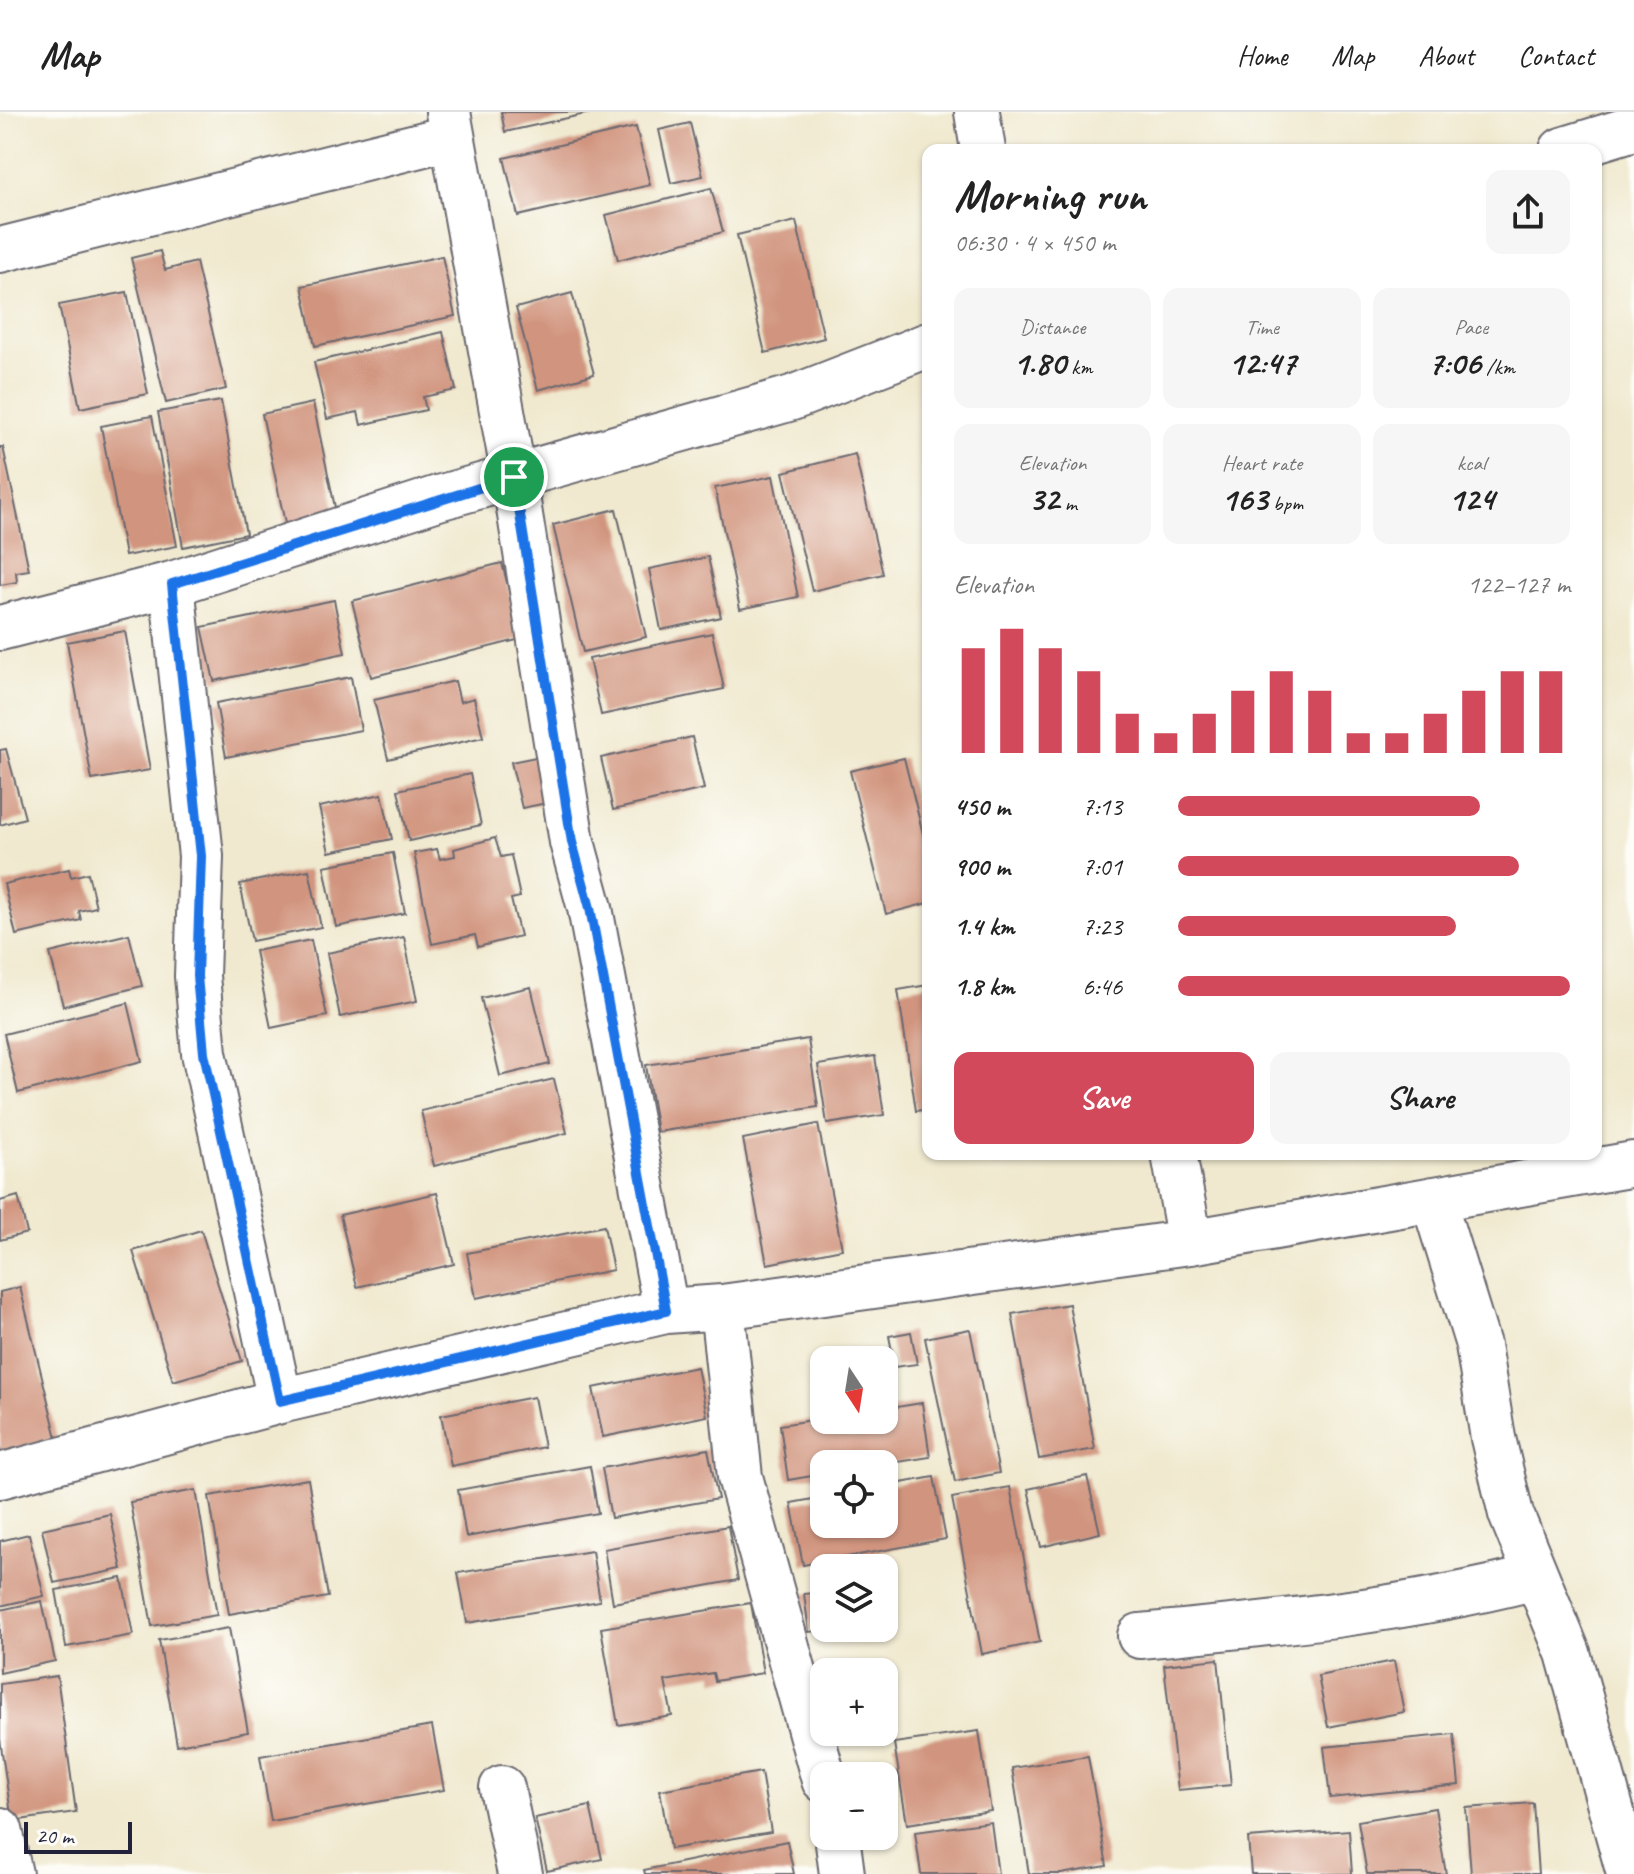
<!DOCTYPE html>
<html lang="en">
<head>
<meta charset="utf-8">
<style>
  :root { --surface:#fff; --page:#f6f6f6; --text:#222; --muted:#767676; --line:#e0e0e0; --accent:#d1495b }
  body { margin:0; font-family:Caveat,sans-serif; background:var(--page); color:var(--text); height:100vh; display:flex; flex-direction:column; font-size:30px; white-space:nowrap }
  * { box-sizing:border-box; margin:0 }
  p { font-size:26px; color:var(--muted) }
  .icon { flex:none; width:44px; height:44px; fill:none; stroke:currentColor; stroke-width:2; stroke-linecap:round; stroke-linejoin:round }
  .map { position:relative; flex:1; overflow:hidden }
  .details { position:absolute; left:922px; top:32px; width:680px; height:1016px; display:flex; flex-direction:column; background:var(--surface); border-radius:16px; box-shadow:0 2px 6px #0004 }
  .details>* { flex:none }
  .needle { width:52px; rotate:168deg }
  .buttons { position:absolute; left:810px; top:1234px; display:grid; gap:16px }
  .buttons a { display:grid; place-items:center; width:88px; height:88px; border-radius:16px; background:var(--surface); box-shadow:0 2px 6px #0004; font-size:40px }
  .scale { position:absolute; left:24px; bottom:20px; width:108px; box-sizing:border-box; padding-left:8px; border:4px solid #22223b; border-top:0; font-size:22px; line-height:28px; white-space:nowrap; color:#22223b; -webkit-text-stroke:6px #fdfcf7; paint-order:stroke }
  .pin { position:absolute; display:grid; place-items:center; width:68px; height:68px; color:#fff; margin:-34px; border:4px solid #fff; border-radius:50%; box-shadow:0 2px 8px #0007 }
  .round { display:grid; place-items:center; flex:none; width:84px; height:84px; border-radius:16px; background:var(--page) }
  .summary { display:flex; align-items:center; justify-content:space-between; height:136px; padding:0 32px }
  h1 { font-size:44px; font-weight:700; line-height:60px }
  .stats { display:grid; grid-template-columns:repeat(3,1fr); gap:12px; height:136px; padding:8px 32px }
  .stats div { display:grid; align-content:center; border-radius:16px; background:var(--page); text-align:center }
  .stats b { font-size:34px; font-weight:700 }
  .stats small { font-size:22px; font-weight:400 }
  .stats p { font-size:22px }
  .chart { height:224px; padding:16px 32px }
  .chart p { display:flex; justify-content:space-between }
  .chart svg { width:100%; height:144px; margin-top:8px; stroke:var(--accent); stroke-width:6 }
  .button { display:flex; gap:16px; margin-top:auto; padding:16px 32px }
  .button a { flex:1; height:92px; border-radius:16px; background:var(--accent); color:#fff; font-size:32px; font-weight:700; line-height:92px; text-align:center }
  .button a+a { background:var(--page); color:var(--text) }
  ul { padding:0 32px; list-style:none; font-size:26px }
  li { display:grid; grid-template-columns:128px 96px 1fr; align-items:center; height:60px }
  li i { height:20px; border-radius:10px; background:var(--accent) }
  header { display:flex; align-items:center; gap:48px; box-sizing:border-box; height:112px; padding:0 40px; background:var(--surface); border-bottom:2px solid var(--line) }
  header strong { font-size:38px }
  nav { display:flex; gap:44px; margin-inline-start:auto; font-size:28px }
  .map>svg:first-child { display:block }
  .building { fill:#d1957f }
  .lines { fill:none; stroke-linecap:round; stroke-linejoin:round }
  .minor-casing { stroke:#6a686f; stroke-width:48 }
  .minor { stroke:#fff; stroke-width:44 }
  .route-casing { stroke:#fff; stroke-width:16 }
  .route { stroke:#1a73e8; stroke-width:10 }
</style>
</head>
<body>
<header>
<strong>Map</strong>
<nav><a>Home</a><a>Map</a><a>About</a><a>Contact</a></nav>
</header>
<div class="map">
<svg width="1634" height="1762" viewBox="0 0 1634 1762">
  <rect width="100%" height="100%" fill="#fdfcf7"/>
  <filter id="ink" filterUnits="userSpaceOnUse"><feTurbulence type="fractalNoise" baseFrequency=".0125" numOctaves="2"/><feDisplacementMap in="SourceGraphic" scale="16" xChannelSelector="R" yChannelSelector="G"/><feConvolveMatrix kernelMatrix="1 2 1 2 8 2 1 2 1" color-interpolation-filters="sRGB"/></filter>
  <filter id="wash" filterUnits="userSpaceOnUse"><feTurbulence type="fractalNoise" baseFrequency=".006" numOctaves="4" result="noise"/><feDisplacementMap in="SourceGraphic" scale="32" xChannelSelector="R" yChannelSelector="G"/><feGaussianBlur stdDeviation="1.8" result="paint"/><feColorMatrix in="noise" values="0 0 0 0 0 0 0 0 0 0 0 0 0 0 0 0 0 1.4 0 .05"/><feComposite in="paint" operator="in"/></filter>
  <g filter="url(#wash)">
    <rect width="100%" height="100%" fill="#f0e9cf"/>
    <g id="blocks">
      <!-- building -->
      <path class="building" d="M501,0H590V1L505,20Z
        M690,11L703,64L671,71L659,18Z
        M636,15L650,73L518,104L504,46Z
        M711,76L723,120L618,148L606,103Z
        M796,109L824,226L765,241L737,123Z
        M160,139L165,158L196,150L226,277L166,291L131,146Z
        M442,144L455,204L315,234L302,174Z
        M127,180L148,282L80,296L59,193Z
        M572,181L594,262L538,278L516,196Z
        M443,220L456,278L423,285L426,298L361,313L358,300L327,307L314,250Z
        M221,289L246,422L183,435L158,300Z
        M313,291L337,405L286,416L262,302Z
        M152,304L177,434L125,444L101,314Z
        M0,335H3L29,458L16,460L17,470L0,473Z
        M855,342L883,462L812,479L783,360Z
        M773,364L798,485L740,497L715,376Z
        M616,397L646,525L583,540L553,413Z
        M708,445L721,505L661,518L649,457Z
        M502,451L521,527L371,565L352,489Z
        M334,488L345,541L214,569L202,515Z
        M125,519L150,658L92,668L67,530Z
        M712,521L724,577L601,603L589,547Z
        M351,565L361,618L226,645L216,591Z
        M455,569L460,590L474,586L483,625L388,647L374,588Z
        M692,625L704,677L613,698L601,646Z
        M6,637L25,706L0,713V638Z
        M541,644L552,690L522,696L511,650Z
        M904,646L928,742V791L886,802L850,659Z
        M470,662L481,713L409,729L398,678Z
        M382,682L392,727L329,740L319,695Z
        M495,726L501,745L511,743L520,785L511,787L520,824L478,835L475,823L432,832L414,741L437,737L440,747L455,744L454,737Z
        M393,741L405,801L336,815L324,754Z
        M69,757L71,765L88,761L96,795L79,799L81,808L16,823L4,772Z
        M309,758L321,815L252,829L240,772Z
        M129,822L142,874L63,894L50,841Z
        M404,825L417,889L340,905L327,841Z
        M311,828L327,904L271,916L255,839Z
        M928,873V997L916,999L898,878Z
        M531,875L550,952L500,964L481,886Z
        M128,891L142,949L18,981L4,922Z
        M808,927L818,995L657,1020L646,953Z
        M875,944L884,1003L827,1012L818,953Z
        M554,967L567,1021L434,1054L421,999Z
        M818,1012L842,1137L767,1152L743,1027Z
        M437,1081L454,1152L357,1175L340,1103Z
        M18,1084L27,1121L0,1128V1089Z
        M604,1114L613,1158L476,1186L467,1141Z
        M201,1118L242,1249L173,1269L133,1139Z
        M20,1175L57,1326L0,1340V1180Z
        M1069,1192L1095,1337L1039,1347L1012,1202Z
        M970,1217L999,1361L955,1370L925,1226Z
        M911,1220L917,1252L895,1255L889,1224Z
        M697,1255L707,1304L603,1325L593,1276Z
        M534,1285L544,1335L451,1354L441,1303Z
        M922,1291L930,1345L885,1352H824V1362L788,1368L780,1313L824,1306L884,1308V1297Z
        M708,1337L718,1387L611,1406L602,1356Z
        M590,1354L598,1401L466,1425L458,1378Z
        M1087,1364L1100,1421L1041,1435L1028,1377Z
        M934,1365L946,1427L803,1453L791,1391L824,1385V1412H884V1374Z
        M308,1367L328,1485L229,1502L209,1384Z
        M1010,1375L1040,1530L982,1542L952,1386Z
        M196,1378L217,1503L152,1514L130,1390Z
        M110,1402L122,1457L54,1471L42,1417Z
        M728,1414L738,1468L613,1491L604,1437Z
        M29,1422L44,1484L0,1494V1429Z
        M592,1439L600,1489L467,1511L458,1461Z
        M122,1466L133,1523L66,1535L56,1478Z
        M824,1480V1518L809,1520L804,1482Z
        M42,1489L55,1549L0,1561V1498Z
        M751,1491L763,1561L715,1569L713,1561L665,1569L672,1604L618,1613L601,1516Z
        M229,1516L248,1620L177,1633L159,1528Z
        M1218,1547L1231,1673L1178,1678L1164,1553Z
        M1394,1549L1404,1600L1328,1615L1318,1564Z
        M57,1564L76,1700L12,1709L0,1627V1572Z
        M432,1614L444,1678L271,1709L260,1644Z
        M979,1619L991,1699L907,1712L894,1631Z
        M1454,1622L1459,1673L1330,1686L1324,1635Z
        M1088,1644L1107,1754L1061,1762H1029L1012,1656Z
        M761,1660L771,1720L670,1737L660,1678Z
        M1533,1691L1538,1762H1471L1466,1696Z
        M590,1694L602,1747L547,1759L535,1706Z
        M1435,1696L1446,1762H1367L1358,1709Z
        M991,1710L998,1762H921L915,1720Z
        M1349,1718L1352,1762H1251L1248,1726Z
        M787,1729L794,1762H645L644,1758Z"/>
    </g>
  </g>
  <g filter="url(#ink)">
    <use href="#blocks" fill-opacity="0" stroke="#6a686f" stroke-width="2"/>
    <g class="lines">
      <!-- minor casing -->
      <g class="minor-casing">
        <path id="minor" d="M448,0L514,365L572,730L590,796L666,1199
          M977,0L983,38
          M1562,38L1634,16
          M0,138L452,25
          M172,472L201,744L197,864L204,941L280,1289
          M0,516L172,472L438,386L792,286L928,233
          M1174,1042L1190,1130
          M1433,1087L1478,1233L1493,1326L1511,1402L1568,1541L1629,1762
          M722,1195L740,1365L824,1668
          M0,1364L280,1289L666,1199L722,1195L1190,1130L1634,1052
          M1140,1524C1276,1511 1404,1499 1536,1465
          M502,1676L520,1762
          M0,1718L10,1762
          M837,1724L842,1762"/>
      </g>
      <!-- minor -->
      <use href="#minor" class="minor"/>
    </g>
  </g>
  <g class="lines" filter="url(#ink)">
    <!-- route casing -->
    <g class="route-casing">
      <path id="route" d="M514,365L572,730L590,796L666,1199L280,1289L204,941L197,864L201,744L172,472Z"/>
    </g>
    <!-- route -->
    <use href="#route" class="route"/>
  </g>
</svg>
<div class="buttons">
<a><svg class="needle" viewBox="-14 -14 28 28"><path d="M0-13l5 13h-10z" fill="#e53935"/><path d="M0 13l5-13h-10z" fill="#767676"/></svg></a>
<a><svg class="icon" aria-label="locate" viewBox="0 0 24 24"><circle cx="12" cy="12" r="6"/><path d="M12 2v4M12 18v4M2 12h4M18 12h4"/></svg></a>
<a><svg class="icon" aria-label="layers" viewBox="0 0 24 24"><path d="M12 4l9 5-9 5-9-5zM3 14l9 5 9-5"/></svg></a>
<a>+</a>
<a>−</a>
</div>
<div class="scale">20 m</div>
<div class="pin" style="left:514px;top:365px;background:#1e9e55"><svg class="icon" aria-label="arrive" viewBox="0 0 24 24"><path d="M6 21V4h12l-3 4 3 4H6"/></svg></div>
<section class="details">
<div class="summary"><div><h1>Morning run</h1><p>06:30 · 4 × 450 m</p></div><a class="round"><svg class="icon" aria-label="share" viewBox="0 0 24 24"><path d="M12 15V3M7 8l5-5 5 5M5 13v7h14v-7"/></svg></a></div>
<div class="stats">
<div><p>Distance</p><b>1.80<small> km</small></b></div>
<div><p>Time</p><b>12:47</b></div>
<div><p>Pace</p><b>7:06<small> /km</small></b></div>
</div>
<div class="stats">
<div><p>Elevation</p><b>32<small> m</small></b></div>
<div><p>Heart rate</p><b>163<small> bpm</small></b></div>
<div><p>kcal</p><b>124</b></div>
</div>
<div class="chart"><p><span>Elevation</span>122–127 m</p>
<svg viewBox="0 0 160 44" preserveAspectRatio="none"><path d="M5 44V12M15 44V6M25 44V12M35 44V19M45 44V32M55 44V38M65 44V32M75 44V25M85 44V19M95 44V25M105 44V38M115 44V38M125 44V32M135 44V25M145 44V19M155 44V19"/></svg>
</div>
<ul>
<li><b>450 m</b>7:13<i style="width:77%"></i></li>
<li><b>900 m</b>7:01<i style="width:87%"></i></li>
<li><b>1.4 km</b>7:23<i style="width:71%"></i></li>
<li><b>1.8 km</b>6:46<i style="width:100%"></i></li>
</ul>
<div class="button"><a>Save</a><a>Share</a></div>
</section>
</div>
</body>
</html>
